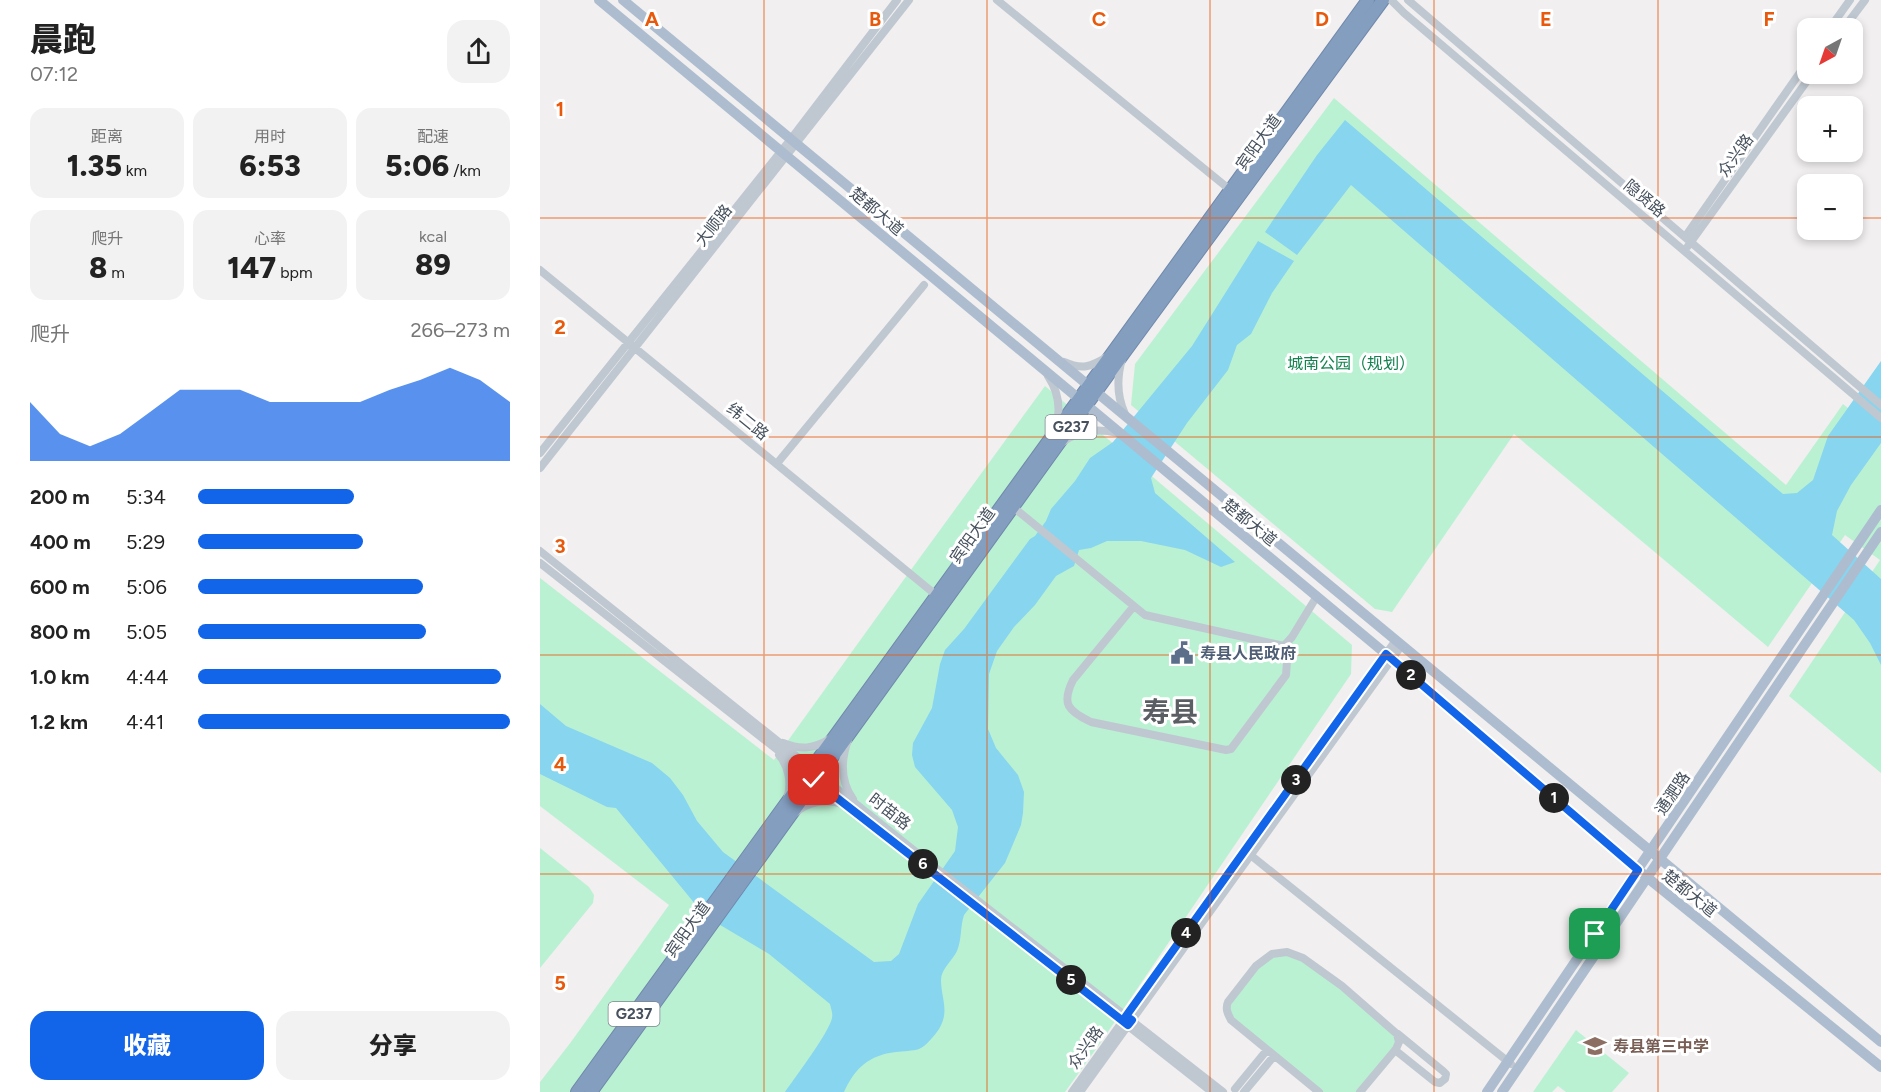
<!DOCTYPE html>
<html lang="zh">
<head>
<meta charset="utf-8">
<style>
  :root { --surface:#fff; --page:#f2f2f2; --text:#222; --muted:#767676; --accent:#1265e8 }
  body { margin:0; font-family:Figtree,"Noto Sans SC",sans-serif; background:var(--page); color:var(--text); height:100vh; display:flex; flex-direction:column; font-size:22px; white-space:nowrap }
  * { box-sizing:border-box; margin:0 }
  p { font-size:20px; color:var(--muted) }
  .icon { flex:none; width:33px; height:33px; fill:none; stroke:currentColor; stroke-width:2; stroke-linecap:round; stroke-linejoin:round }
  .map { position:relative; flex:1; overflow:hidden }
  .side { display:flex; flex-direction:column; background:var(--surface); width:540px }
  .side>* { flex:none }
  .needle { width:39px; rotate:220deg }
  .controls { position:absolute; left:1257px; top:18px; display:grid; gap:12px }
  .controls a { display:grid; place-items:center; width:66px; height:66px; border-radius:12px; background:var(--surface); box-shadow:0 3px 9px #0003; font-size:30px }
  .pin { position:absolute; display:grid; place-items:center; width:51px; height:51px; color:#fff; margin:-26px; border-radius:12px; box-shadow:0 3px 9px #0006 }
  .km { position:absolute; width:30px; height:30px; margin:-15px; border-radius:50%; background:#222; color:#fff; font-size:16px; line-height:30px; text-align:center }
  .round { display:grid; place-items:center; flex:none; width:63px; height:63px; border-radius:18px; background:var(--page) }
  .head { display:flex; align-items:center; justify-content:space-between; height:102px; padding:0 30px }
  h1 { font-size:33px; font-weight:800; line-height:45px }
  .stats { display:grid; grid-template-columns:repeat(3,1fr); gap:9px; height:102px; padding:6px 30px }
  .stats div { display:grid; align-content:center; border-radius:15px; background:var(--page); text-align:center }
  .stats b { font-size:30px; font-weight:800 }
  .stats small { font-size:16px; font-weight:400 }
  .stats p { font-size:16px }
  .chart { height:168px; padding:12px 30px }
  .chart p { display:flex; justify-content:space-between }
  .chart svg { width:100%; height:108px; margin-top:6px; fill:var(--accent); opacity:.7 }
  .action { display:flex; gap:12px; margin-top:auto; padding:12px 30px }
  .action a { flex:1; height:69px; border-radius:18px; background:var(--accent); color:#fff; font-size:24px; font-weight:800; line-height:69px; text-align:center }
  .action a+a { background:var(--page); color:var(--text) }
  ul { padding:0 30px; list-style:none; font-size:20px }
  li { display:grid; grid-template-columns:96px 72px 1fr; align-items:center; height:45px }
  li i { height:15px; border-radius:8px; background:var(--accent) }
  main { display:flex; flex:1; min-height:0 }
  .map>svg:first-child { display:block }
  .green { fill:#bbf1d3 }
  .water { fill:#87d5ef }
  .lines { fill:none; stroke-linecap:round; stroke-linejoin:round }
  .highway-casing { stroke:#7089ab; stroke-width:14 }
  .minor { stroke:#bfc8d1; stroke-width:8 }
  .major { stroke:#adbdcf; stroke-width:10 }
  .highway { stroke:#849ec0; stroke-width:12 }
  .route-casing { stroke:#fff; stroke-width:12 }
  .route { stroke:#1265e8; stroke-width:8 }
  .grid { fill:none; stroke:#e8590c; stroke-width:1.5; stroke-opacity:0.55 }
  .labels { text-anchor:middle; stroke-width:6; stroke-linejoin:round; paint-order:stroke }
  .shield { fill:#fff; stroke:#7e858e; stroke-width:1.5 }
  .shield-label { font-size:15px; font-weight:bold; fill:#46515d }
  .street-label { font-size:16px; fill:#46515d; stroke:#fff }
  .park-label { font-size:16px; fill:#138250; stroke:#fff }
  .service-label { font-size:16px; font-weight:bold; fill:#4e5e75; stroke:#fff; text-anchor:start }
  .education-label { font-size:16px; font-weight:bold; fill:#785e54; stroke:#fff; text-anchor:start }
  .town-label { font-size:28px; font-weight:bold; fill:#5b5f64; stroke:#fff }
  .grid-label { font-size:20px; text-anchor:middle; font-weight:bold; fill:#e8590c; stroke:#fff; stroke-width:6; stroke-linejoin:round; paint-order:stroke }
</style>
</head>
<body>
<main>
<section class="side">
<div class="head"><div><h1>晨跑</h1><p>07:12</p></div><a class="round"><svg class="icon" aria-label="share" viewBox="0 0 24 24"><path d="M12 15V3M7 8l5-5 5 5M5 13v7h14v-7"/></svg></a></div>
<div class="stats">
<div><p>距离</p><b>1.35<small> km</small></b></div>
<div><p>用时</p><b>6:53</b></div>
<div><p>配速</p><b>5:06<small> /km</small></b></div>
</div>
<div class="stats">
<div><p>爬升</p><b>8<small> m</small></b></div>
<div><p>心率</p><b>147<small> bpm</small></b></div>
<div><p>kcal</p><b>89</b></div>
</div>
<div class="chart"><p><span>爬升</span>266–273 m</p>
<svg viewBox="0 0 160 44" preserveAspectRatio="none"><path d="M0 44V20L10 33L20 38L30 33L40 24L50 15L60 15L70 15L80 20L90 20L100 20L110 20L120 15L130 11L140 6L150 11L160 20V44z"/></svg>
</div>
<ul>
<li><b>200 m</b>5:34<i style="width:50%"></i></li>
<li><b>400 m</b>5:29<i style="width:53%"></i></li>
<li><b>600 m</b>5:06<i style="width:72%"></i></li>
<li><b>800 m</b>5:05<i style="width:73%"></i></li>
<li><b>1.0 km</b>4:44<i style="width:97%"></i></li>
<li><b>1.2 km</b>4:41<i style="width:100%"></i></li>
</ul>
<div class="action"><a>收藏</a><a>分享</a></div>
</section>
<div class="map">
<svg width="1341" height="1092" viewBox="0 0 1341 1092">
  <rect width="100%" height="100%" fill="#f1efef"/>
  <!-- green -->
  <path class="green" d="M794,98L1246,485L1303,404L1341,435V773L1249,696L1340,560L1305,535L1228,647L974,434L852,612L835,609L591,405L595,364Z
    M505,386L812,645L811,674L561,1042L525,1092H0V1082L31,1042L129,905L0,806V578L234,760L365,578Z
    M0,848L49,887L54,895L53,903L0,968Z
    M748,954L764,961L850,1027L857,1042L818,1092H781L693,1020L689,1004L718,968L732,956Z
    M1036,1030L1089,1073L1072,1092H1026L1018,1086L1012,1092H993Z"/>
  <!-- water -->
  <path class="water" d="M805,120L1243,494L1257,493L1273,480L1288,436L1341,361V443L1311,485L1297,511L1292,535L1341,579V665L1330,643L1314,620L811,185L757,255L725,232L777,155Z
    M718,241L754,261L732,293L711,334L697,345L688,370L647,423L611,478L615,493L695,562L681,567L645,550L601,541H567L551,548L539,550L534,566L516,576L495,605L474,627L457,651L449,674L448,729L456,748L478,775L484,792L483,813L481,825L465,863L424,915C420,927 422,939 417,951C412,961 401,969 401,980C401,998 410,1011 399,1029C395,1035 385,1047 379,1049C373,1051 363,1051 356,1052C329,1055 315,1068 304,1092H245C255,1077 289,1033 292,1018C293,1013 291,1009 290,1004L229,954L165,916L76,808L67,807L0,774V704L26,726L112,763L130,778L143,795L157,821L183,852L334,962L351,961L359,954L378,904L415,851L418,827L412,810L375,767L372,755L373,743L392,708L400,664L405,650L424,629L490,539L495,536L506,521L511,509L535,481L550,458L573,442L652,346Z"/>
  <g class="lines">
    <!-- highway casing -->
    <g class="highway-casing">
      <path id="highway" d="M37,1092L828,0
        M51,1092L584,353L843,0"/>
    </g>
    <!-- minor -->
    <path class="minor" d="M457,0L694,193
      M851,0L864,13L1341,418
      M868,0L1341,405
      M1290,28L1310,0
      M1304,28L1325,0
      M1145,237L1268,61
      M1148,246L1272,74
      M0,270L396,595
      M582,359C577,377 577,397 585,414
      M524,362C542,370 551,367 567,357
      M508,376C518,391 521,409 516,427
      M521,443C538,430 558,428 578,433
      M0,453L251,139L357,0
      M239,461L384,285
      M0,468L369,0
      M473,507L605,615L744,646L752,637L777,596
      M0,551L396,868L683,1092
      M0,563L672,1092
      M594,606L533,680C521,704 528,711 551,722L686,750L691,749L746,675L747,661L744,646
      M308,740C301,760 300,781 313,799
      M243,743C261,750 273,749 290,739
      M239,755C249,767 252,784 247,799
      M255,813C268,802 286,798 302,804
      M708,853L971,1064
      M855,1050L895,1082L900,1083L905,1079L906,1074L903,1071L858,1034
      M695,1089L727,1050
      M532,1092L856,640
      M540,1092L862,645
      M704,1092L734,1056
      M779,1092L691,1020C688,1014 685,1009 688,1002L716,966L732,954L747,952L763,958L802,986L857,1034L859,1042L856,1049L820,1092"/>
    <!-- major -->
    <path class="major" d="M59,0L846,654L1098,870L1341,1067
      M83,0L1341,1042
      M947,1092L1341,510
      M962,1092L1341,532"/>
    <!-- highway -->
    <use href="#highway" class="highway"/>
  </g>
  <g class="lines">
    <!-- route casing -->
    <g class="route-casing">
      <path id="route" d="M274,780L588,1025L592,1020L586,1016L846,654L1098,870L1055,934"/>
    </g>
    <!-- route -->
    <use href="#route" class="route"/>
  </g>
  <!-- grid -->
  <path class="grid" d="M224,0V1092M447,0V1092M670,0V1092M894,0V1092M1118,0V1092M0,218H1268M1312,218H1341M0,437H1341M0,655H1341M0,874H1341"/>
  <!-- icons -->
  <defs>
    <g id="civic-bare" transform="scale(1.8)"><path d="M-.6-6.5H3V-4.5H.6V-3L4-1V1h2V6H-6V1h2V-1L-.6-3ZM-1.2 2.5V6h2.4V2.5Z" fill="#5c6f8a" stroke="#fff" stroke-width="2.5" paint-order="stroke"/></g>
    <g id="school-bare" transform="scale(1.8)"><path d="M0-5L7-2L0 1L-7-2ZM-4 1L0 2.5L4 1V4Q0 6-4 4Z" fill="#8d6e63" stroke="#fff" stroke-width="2.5" paint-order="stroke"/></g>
  </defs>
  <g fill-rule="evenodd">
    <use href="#civic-bare" x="642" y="653"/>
    <use href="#school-bare" x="1055" y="1046"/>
  </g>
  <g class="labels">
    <!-- shield labels -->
    <g class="shield">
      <rect x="505.5" y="415" width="51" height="24" rx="4.5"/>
      <rect x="68.5" y="1002" width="51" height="24" rx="4.5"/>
    </g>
    <g class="shield-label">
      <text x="531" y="432">G237</text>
      <text x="94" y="1019">G237</text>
    </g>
    <!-- street labels -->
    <g class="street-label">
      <text transform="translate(718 142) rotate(-54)" y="6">宾阳大道</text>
      <text transform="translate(1195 155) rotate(-54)" y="6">众兴路</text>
      <text transform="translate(1105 198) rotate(40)" y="6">隐贤路</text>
      <text transform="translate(337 211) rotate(40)" y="6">楚都大道</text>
      <text transform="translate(173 225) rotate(-52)" y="6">大顺路</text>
      <text transform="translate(208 421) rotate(39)" y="6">纬二路</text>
      <text transform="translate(710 522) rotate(39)" y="6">楚都大道</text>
      <text transform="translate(432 535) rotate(-54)" y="6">宾阳大道</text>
      <text transform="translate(1132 793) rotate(-56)" y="6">通淝路</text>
      <text transform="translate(350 811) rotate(38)" y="6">时苗路</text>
      <text transform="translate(1150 893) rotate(39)" y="6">楚都大道</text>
      <text transform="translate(147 929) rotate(-54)" y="6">宾阳大道</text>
      <text transform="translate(545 1047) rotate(-54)" y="6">众兴路</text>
    </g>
    <!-- park labels -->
    <g class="park-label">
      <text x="811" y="369">城南公园（规划）</text>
    </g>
    <!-- service labels -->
    <g class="service-label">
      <text x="660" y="659">寿县人民政府</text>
    </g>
    <!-- education labels -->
    <g class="education-label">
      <text x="1073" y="1052">寿县第三中学</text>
    </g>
    <!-- town labels -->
    <g class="town-label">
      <text x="630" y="722">寿县</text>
    </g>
  </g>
  <g class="grid-label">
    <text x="112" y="26">A</text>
    <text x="335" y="26">B</text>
    <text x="559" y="26">C</text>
    <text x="782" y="26">D</text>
    <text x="1006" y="26">E</text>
    <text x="1229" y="26">F</text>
    <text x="20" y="116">1</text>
    <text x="20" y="334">2</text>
    <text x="20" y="553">3</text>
    <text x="20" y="771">4</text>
    <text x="20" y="990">5</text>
  </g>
</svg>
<div class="controls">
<a><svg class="needle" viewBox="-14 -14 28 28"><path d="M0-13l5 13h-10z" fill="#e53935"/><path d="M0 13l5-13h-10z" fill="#767676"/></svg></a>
<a>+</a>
<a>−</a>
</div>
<div class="pin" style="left:1055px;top:934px;background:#1e9e55"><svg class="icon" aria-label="arrive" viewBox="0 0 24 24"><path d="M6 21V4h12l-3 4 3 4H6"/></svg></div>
<div class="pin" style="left:274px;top:780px;background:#d93025"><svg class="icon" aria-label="check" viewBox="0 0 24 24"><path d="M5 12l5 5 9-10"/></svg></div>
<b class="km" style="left:1014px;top:798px">1</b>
<b class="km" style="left:871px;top:675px">2</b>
<b class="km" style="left:756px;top:780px">3</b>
<b class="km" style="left:646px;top:933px">4</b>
<b class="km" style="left:531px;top:980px">5</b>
<b class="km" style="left:383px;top:864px">6</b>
</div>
</main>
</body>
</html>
